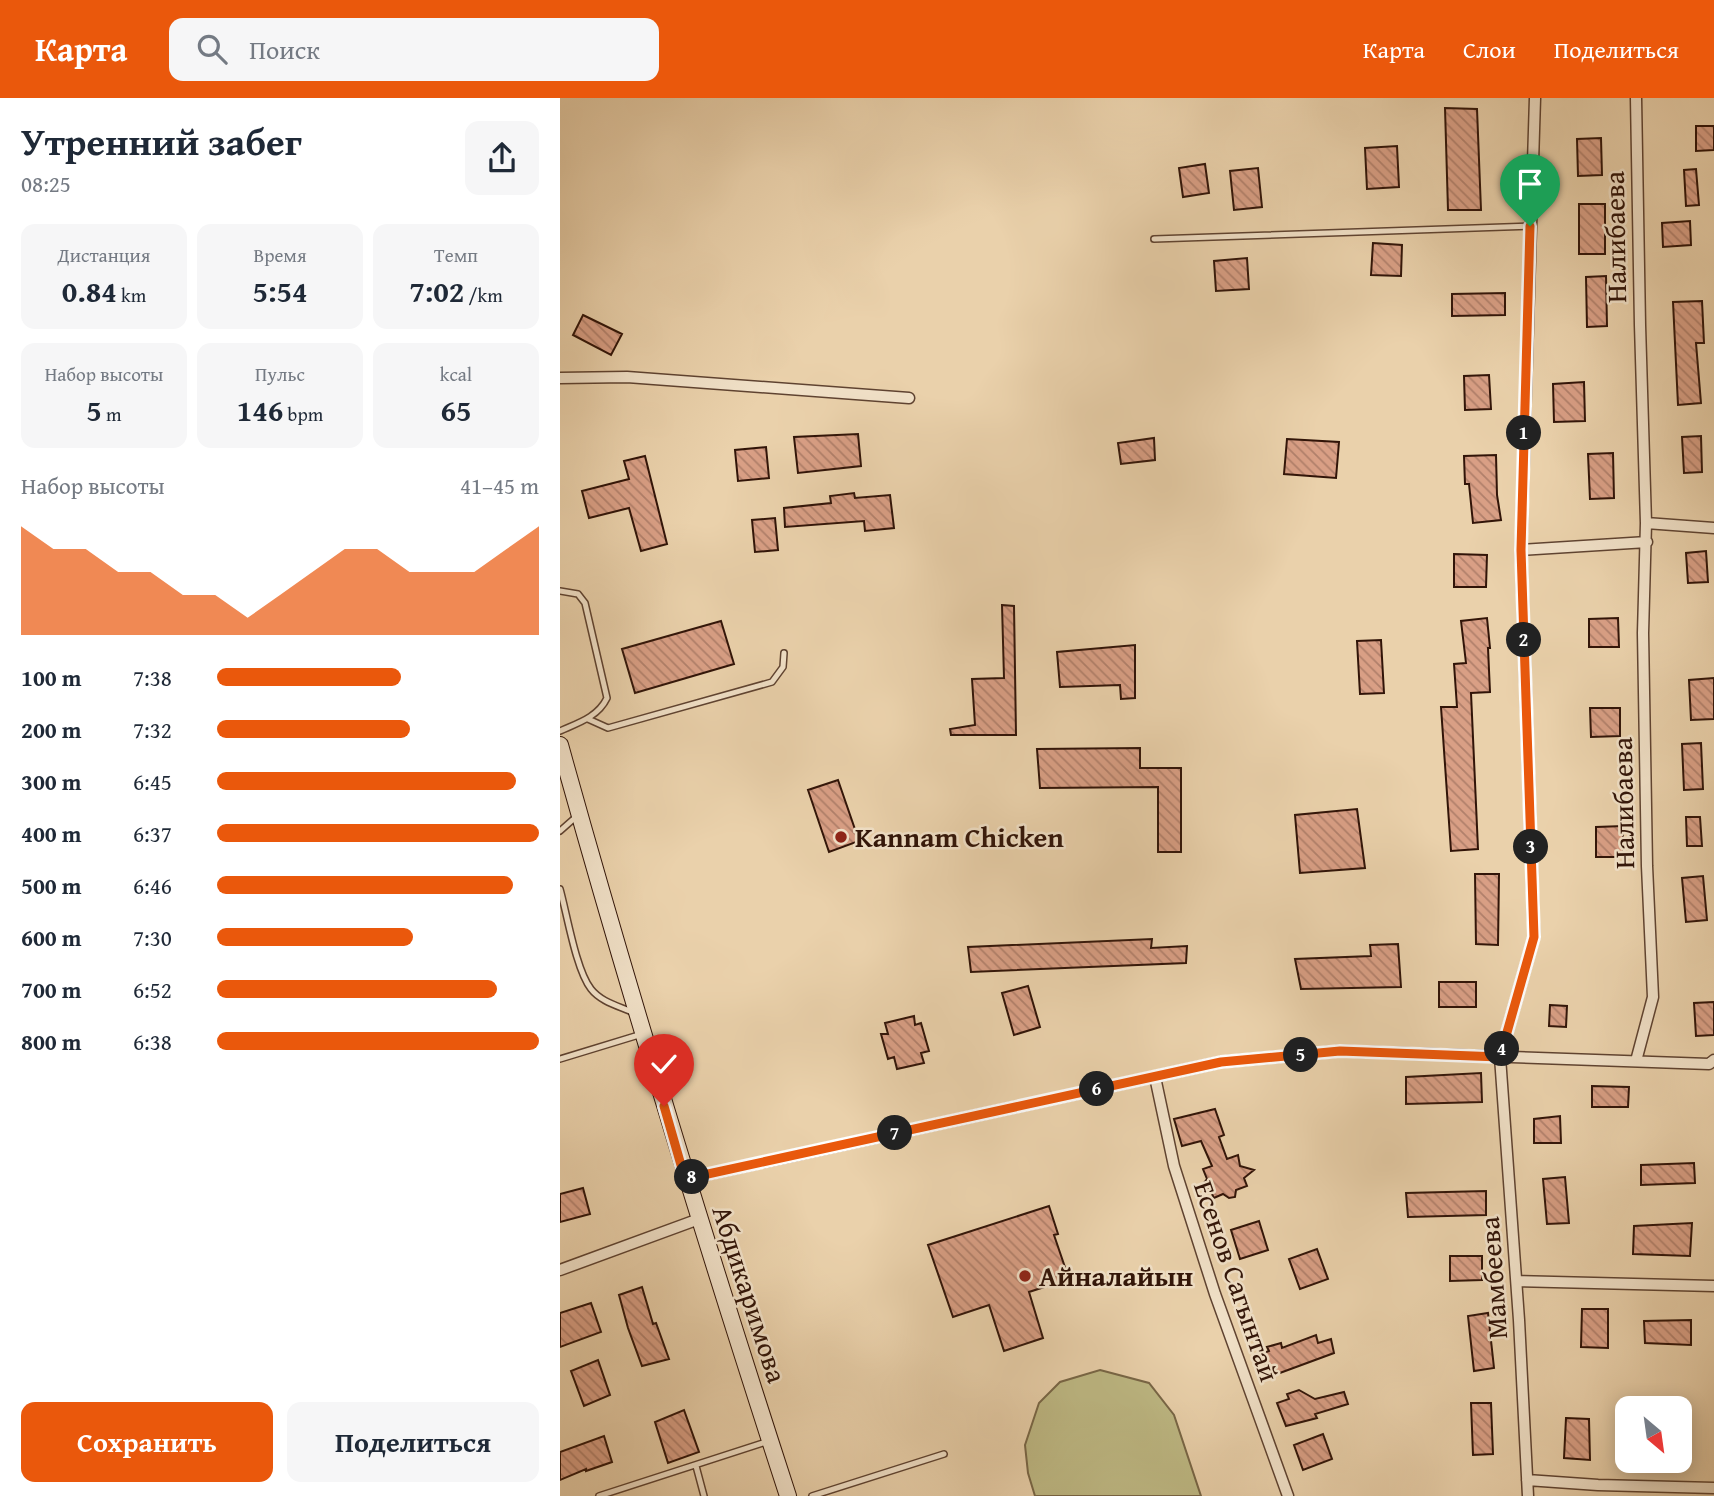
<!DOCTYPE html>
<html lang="ru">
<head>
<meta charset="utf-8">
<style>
  :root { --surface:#fff; --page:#f6f6f7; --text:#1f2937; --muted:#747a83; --accent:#ea580c }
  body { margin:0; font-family:"Gentium Book Plus",serif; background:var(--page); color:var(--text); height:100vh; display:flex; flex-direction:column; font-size:26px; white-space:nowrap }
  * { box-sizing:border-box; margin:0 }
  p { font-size:23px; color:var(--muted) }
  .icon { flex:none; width:38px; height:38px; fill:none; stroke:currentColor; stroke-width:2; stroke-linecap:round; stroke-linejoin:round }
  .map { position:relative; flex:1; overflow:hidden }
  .panel { display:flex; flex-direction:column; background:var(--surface); width:560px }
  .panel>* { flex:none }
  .needle { width:46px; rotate:151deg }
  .buttons { position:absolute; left:1055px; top:1298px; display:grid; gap:14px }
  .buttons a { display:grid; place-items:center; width:77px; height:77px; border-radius:14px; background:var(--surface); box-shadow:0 4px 18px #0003; font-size:35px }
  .pin { position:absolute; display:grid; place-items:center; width:60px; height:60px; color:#fff; margin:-72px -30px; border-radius:50% 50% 50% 0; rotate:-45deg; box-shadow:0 0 7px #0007 }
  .pin .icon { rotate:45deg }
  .km { position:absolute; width:35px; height:35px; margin:-18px; border-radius:50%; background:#222; color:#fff; font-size:19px; line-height:35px; text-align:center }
  .round { display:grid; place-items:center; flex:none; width:74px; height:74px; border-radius:14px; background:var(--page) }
  .head { display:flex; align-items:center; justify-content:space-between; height:119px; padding:0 21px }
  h1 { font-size:38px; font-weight:700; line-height:52px }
  .figures { display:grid; grid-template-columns:repeat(3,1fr); gap:10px; height:119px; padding:7px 21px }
  .figures div { display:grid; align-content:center; border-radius:14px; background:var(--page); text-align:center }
  .figures b { font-size:30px; font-weight:700 }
  .figures small { font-size:19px; font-weight:400 }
  .figures p { font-size:19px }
  .chart { height:196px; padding:14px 21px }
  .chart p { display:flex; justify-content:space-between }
  .chart svg { width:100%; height:126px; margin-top:7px; fill:var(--accent); opacity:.7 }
  .button { display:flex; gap:14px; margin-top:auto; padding:14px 21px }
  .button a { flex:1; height:80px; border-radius:14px; background:var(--accent); color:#fff; font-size:28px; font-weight:700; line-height:80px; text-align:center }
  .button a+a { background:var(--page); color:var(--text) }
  ul { padding:0 21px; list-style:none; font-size:23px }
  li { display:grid; grid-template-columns:112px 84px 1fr; align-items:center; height:52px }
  li i { height:18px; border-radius:9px; background:var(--accent) }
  header { display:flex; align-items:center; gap:42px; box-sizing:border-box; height:98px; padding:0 35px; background:var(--accent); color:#fff }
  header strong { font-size:33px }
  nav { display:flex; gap:38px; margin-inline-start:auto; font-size:24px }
  .search { width:490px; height:63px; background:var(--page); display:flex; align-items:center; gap:18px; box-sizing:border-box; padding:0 24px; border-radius:14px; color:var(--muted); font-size:26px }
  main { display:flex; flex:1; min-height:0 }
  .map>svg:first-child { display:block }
  .garden { fill:#beb984; stroke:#786646; stroke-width:2 }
  .building { fill:url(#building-back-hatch); stroke:#311408; stroke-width:2 }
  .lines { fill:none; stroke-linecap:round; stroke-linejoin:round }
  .lane-casing { stroke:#5f4331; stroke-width:8 }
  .street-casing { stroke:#5f4331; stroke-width:13 }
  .secondary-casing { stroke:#311408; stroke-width:18 }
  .lane { stroke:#f1e1c8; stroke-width:5 }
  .street { stroke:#f1e1c8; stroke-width:10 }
  .secondary { stroke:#f1e1c8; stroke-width:16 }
  .route-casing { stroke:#fff; stroke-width:14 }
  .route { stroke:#ea580c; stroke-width:9 }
  .poi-dot { fill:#8f2418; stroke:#f1e1c8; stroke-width:2.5 }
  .labels { text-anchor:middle; stroke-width:5; stroke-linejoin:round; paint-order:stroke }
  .street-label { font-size:28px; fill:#311408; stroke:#f1e1c8 }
  .poi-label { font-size:28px; font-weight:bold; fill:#311408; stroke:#f1e1c8; text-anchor:start }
</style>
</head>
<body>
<header>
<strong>Карта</strong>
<div class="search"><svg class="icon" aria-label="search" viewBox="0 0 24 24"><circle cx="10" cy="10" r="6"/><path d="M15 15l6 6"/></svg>Поиск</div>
<nav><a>Карта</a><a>Слои</a><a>Поделиться</a></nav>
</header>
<main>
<section class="panel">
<div class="head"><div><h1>Утренний забег</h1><p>08:25</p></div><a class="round"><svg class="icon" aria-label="share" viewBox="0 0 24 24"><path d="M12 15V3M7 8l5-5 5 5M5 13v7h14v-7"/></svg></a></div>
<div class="figures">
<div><p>Дистанция</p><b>0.84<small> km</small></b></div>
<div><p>Время</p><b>5:54</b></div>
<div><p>Темп</p><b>7:02<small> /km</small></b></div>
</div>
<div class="figures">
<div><p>Набор высоты</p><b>5<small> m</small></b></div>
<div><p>Пульс</p><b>146<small> bpm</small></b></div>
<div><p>kcal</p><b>65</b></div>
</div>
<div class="chart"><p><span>Набор высоты</span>41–45 m</p>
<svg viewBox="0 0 160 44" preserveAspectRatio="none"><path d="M0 44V6L10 14L20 14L30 22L40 22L50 30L60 30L70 38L80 30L90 22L100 14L110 14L120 22L130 22L140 22L150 14L160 6V44z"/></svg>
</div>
<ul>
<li><b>100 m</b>7:38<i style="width:57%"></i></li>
<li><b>200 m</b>7:32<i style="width:60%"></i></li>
<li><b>300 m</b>6:45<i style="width:93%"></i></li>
<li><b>400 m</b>6:37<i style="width:100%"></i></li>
<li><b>500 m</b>6:46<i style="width:92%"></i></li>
<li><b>600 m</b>7:30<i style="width:61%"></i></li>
<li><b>700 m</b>6:52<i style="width:87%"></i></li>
<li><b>800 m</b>6:38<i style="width:100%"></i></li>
</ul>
<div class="button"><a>Сохранить</a><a>Поделиться</a></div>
</section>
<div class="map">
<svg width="1154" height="1398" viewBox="0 0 1154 1398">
  <defs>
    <pattern id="building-back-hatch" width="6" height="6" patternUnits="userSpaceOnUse" patternTransform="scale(1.75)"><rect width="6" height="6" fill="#d99f85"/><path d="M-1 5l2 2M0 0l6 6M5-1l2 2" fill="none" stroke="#b1806b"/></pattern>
  </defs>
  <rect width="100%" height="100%" fill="#ead1ab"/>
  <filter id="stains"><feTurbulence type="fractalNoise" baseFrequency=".00286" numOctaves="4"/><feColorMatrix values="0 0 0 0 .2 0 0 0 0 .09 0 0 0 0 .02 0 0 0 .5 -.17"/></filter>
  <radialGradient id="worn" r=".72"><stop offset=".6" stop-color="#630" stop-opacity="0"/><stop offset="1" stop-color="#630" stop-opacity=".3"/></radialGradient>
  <!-- garden -->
  <path class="garden" d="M540,1272L589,1285L614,1317L641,1398H475L468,1375L465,1347L479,1305L500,1284Z"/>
  <!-- building -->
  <path class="building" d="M885,10L917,11L921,112H888Z
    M1136,28H1154V52L1136,53Z
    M1041,40L1042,77L1018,78L1017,41Z
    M837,48L839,89L807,91L805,50Z
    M645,66L649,95L623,99L619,70Z
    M698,70L702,109L674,112L670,73Z
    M1136,71L1139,107L1126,108L1124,72Z
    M1019,106H1045V156H1019Z
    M1130,123L1131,147L1103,149L1102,125Z
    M813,145L842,147L841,178L811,177Z
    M687,160L689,191L656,193L654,163Z
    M1046,178L1047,228L1027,229L1026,179Z
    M945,195V217L892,218V196Z
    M1142,203L1144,245H1136L1141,305L1118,307L1113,204Z
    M23,217L62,236L51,257L13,237Z
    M929,277L931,311L905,312L904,278Z
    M1024,284L1025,323L994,324L993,286Z
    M298,336L301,368L238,375L234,339Z
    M1141,338L1142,374L1124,375L1122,339Z
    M594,340L595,362L561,366L558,345Z
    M727,341L779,344L776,380L724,376Z
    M206,349L209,380L178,383L175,352Z
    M1053,355L1054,400L1030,401L1028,356Z
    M936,357L937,397L941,422L913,425L909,386H905L904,358Z
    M85,358L107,446L81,453L69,410L29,420L22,393L69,381L64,363Z
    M294,395L295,400L330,397L334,430L305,433L304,423L225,429L224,410L271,405L270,398Z
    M215,420L218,452L195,454L192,422Z
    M1146,453L1148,484L1128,485L1126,455Z
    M894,456L927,457L926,489H894Z
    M442,507L454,508L456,637H391L390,631L415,627L412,581L444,580Z
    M927,520L930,550H928L930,594L911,595L918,751L891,753L881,609H897L894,566L906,565L901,523Z
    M1058,520L1059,549H1029V521Z
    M161,523L174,566L75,595L62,551Z
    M821,542L824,595L800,596L797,543Z
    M575,547V600L561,601L560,587L500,589L497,554Z
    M1154,580V621L1131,622L1129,582Z
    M1030,610H1060V638L1031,639Z
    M1141,645L1143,691L1124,692L1122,646Z
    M580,650V670H621V754H598V689L480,690L477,651Z
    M278,682L299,743L269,754L248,692Z
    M797,711L805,770L740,775L735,717Z
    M1126,719H1140L1142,748H1127Z
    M1063,728V759H1036V729Z
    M915,776H939L938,847L916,846Z
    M1143,778L1147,822L1126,824L1122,780Z
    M592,841L591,850L627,848L626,865L411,874L408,849Z
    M838,846L841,889L741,891L735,861L811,858L810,847Z
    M879,884H916V909H879Z
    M468,888L480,929L454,937L442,895Z
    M1154,904V937L1136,938L1134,905Z
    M990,907L1007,908L1006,929L989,928Z
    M354,918L355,927L361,925L369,953L361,955L364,965L337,971L334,959L328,961L321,936H328L325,925Z
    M921,975L922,1004L846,1006V979Z
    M1032,988L1069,989L1068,1009H1032Z
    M655,1011L664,1037L659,1039L667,1061L678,1057L680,1068L694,1072L684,1080L687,1088L676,1092L675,1099L669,1100L663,1096L654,1100L650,1092L646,1091L643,1086L647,1081L643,1071L652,1068L641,1043L622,1048L614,1021Z
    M1000,1018L1001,1045H974V1021Z
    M1134,1065L1135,1085L1081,1087V1067Z
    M1005,1079L1009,1125L987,1126L983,1081Z
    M23,1090L30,1116L0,1124V1096Z
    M926,1093V1117L848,1119L846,1095Z
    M489,1108L498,1136L494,1137L509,1181L469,1194L483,1240L444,1253L429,1207L393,1219L368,1147Z
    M699,1123L708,1152L680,1161L671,1132Z
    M1132,1125L1130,1158L1073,1156L1074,1128Z
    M757,1151L768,1181L740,1191L729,1161Z
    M890,1158H922V1182L890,1183Z
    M82,1189L93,1226L96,1225L109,1261L82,1268L68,1230L59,1197Z
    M31,1205L41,1234L0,1249V1215Z
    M1022,1211H1048V1250L1021,1249Z
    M928,1215L934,1270L914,1273L908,1218Z
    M1131,1222V1247L1085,1245L1084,1223Z
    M756,1237L758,1245L771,1241L774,1255L709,1279L701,1256L709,1253L707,1249L721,1245L722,1250Z
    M38,1262L50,1297L24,1308L11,1273Z
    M739,1292L755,1301L784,1294L788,1306L755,1316L757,1320L726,1328L717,1305L729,1301L727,1296Z
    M911,1305H931L933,1356L913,1357Z
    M124,1312L139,1354L108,1365L95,1324Z
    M1006,1320L1029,1321L1030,1362L1004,1360Z
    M763,1336L772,1361L743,1372L734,1347Z
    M44,1338L52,1364L26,1373V1371L0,1382V1354Z"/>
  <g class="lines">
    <!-- lane casing -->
    <g class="lane-casing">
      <path id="lane" d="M594,141L970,128
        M0,493L18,496L25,505L47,600C38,619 18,625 0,633
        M28,621L48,630L212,584L223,569L224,555
        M0,733L17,718
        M0,791C7,816 16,872 31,891C41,904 59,908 74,915
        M0,961L82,936
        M136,1368L144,1398
        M39,1398L209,1343
        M252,1398L384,1356"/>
    </g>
    <!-- street casing -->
    <g class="street-casing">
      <path id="street" d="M1076,0L1080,227L1086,425L1083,535L1087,768L1093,899L1076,963
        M0,280L67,279L349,300
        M1086,425L1154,430
        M961,452L1087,444
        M595,979L614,1068L655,1196L728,1398
        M126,1081L661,964L780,953L1149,966L1154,962
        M0,1172L139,1121
        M957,1183L1154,1188
        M967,1382L1038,1387L1154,1390
        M968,1398L959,1222L940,959L974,839L961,452L975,0"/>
    </g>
    <!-- secondary casing -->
    <g class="secondary-casing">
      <path id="secondary" d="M0,647C70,899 147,1149 228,1398"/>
    </g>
    <!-- lane -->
    <use href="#lane" class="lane"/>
    <!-- street -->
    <use href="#street" class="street"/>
    <!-- secondary -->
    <use href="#secondary" class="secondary"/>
  </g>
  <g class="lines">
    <!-- route casing -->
    <g class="route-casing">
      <path id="route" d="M104,1008L125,1081L661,964L780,953L940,959L974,839L961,452L970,128"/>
    </g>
    <!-- route -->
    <use href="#route" class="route"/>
  </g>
  <!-- markers -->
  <g class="poi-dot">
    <circle cx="281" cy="739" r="7"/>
    <circle cx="465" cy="1178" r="7"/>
  </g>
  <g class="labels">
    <!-- street labels -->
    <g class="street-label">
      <text transform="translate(1055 139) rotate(-91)" y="10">Налибаева</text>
      <text transform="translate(1063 705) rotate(-91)" y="10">Налибаева</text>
      <text transform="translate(933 1180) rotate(-94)" y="10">Мамбеева</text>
      <text transform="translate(677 1183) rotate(71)" y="10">Есенов Сагынтай</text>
      <text transform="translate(190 1196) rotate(72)" y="10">Абдикаримова</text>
    </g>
    <!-- poi labels -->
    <g class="poi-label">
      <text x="295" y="749">Kannam Chicken</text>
      <text x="479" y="1188">Айналайын</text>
    </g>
  </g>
  <rect width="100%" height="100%" filter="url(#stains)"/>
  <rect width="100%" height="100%" fill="url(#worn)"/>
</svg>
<div class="buttons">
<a><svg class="needle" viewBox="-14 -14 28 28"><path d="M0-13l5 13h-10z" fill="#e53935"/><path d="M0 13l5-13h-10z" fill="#747a83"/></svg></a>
</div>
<div class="pin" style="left:970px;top:128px;background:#1e9e55"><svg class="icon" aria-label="arrive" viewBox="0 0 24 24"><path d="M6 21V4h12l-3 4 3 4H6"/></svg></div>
<div class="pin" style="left:104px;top:1008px;background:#d93025"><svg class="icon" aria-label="check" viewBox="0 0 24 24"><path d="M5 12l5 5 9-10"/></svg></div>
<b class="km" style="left:964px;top:335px">1</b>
<b class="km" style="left:964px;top:542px">2</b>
<b class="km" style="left:971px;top:749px">3</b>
<b class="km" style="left:942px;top:951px">4</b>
<b class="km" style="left:741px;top:957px">5</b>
<b class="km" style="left:537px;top:991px">6</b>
<b class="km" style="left:335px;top:1035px">7</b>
<b class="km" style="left:132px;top:1079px">8</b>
</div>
</main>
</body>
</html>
